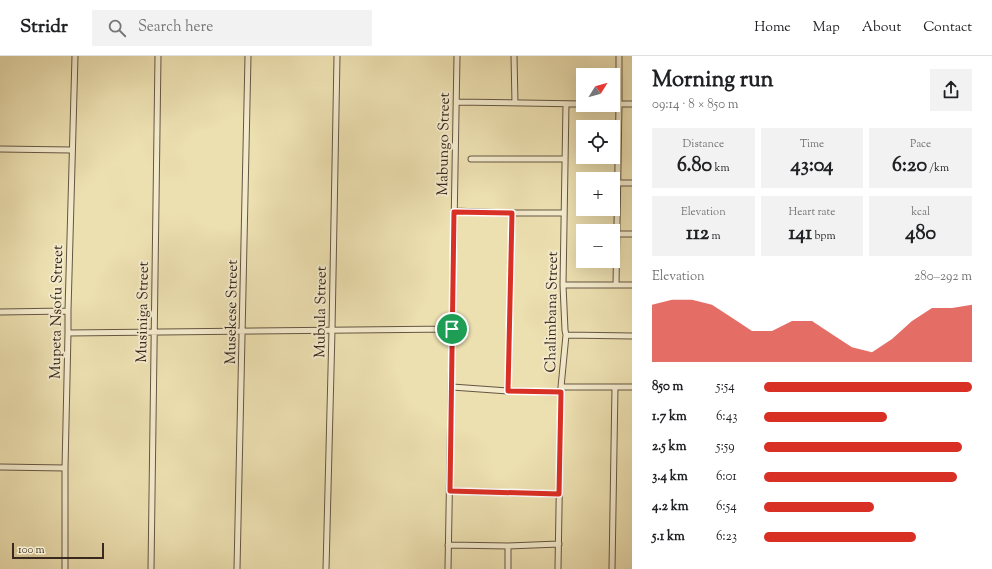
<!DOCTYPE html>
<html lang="en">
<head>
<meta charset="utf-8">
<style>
  :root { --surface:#fff; --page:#f2f2f2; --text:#202124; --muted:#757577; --line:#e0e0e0; --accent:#d93025 }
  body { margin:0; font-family:"Sorts Mill Goudy",serif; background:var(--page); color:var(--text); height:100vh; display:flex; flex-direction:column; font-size:15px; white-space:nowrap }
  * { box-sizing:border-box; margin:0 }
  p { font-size:13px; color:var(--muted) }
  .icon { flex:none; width:22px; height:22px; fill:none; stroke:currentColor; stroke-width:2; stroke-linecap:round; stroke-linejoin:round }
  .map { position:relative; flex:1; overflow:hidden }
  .sheet { display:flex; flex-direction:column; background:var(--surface); width:360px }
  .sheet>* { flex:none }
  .needle { width:26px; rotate:53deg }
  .controls { position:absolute; left:576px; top:12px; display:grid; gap:8px }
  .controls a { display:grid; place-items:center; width:44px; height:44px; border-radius:0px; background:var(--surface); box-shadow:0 4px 16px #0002; font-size:20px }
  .scale { position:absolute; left:12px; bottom:10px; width:92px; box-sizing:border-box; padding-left:4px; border:2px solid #38281d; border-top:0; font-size:11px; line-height:14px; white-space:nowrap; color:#38281d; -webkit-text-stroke:3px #f3eacc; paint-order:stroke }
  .pin { position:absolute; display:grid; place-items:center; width:34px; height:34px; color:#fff; margin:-17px; border:2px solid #fff; border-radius:50%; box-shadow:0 1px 4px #0007 }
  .round { display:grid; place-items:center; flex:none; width:42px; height:42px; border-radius:0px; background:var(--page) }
  .summary { display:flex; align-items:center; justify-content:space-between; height:68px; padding:0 20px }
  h1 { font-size:22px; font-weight:700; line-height:30px }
  .figures { display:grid; grid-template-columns:repeat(3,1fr); gap:6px; height:68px; padding:4px 20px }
  .figures div { display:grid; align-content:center; border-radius:0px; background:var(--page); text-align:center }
  .figures b { font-size:20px; font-weight:700 }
  .figures small { font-size:11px; font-weight:400 }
  .figures p { font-size:11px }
  .chart { height:112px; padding:8px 20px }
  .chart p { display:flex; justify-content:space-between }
  .chart svg { width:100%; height:72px; margin-top:4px; fill:var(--accent); opacity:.7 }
  ul { padding:0 20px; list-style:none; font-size:13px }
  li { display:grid; grid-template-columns:64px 48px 1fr; align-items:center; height:30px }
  li i { height:10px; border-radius:5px; background:var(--accent) }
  header { display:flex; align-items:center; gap:24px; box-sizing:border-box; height:56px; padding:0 20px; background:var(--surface); border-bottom:1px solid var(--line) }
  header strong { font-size:19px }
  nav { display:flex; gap:22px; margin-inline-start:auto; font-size:14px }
  .search { width:280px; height:36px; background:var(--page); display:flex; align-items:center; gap:10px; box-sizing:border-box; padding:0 14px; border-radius:0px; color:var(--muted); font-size:15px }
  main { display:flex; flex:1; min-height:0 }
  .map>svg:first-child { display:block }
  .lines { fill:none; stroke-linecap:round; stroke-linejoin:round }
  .street-casing { stroke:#655642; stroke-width:7 }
  .street { stroke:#f3eacc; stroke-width:5 }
  .route-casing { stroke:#fff; stroke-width:8 }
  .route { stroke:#d93025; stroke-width:5 }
  .labels { text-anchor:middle; stroke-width:4; stroke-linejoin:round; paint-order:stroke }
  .street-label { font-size:15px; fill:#38281d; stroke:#f3eacc }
</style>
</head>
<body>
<header>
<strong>Stridr</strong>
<div class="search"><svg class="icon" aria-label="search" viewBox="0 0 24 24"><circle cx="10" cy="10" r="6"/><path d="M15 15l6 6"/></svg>Search here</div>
<nav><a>Home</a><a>Map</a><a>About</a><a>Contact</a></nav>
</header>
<main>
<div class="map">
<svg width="632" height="513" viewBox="0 0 632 513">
  <rect width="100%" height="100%" fill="#ecdfb0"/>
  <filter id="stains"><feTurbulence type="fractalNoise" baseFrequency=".005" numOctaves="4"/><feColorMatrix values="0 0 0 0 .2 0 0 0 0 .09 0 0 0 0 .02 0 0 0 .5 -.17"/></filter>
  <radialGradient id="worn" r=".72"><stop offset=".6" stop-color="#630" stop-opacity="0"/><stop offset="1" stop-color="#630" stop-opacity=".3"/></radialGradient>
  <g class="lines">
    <!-- street casing -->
    <g class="street-casing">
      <path id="street" d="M514,0L515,47
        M456,46L583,48
        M613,48H632
        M0,93L71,94
        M471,103H564
        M617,127H632
        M454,155L512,157H564
        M617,178H632
        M563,229H632
        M616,229L619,48V0
        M0,256L68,255
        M68,277L452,273
        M566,279L632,280
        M452,331L508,335L561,336
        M561,331H632
        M508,335L512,157
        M0,411L65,412
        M450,435L559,438
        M448,489L508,490V513
        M508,490L559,488
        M65,513V412L68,277V255L75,0
        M151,513L158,0
        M237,513L248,0
        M326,513L332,274L337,0
        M448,513L457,0
        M558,513L561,331L566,279L565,274L563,229L566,48
        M612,513L615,331"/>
    </g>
    <!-- street -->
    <use href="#street" class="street"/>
  </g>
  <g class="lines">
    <!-- route casing -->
    <g class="route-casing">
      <path id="route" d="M454,156L512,157L508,335L561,336L559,438L450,435Z"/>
    </g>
    <!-- route -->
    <use href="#route" class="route"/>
  </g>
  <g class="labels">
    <!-- street labels -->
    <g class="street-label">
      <text transform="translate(443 88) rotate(-89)" y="5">Mabungo Street</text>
      <text transform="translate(56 256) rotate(-89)" y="5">Mupeta Nsofu Street</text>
      <text transform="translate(142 256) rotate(-89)" y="5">Musiniga Street</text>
      <text transform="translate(231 256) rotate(-89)" y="5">Musekese Street</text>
      <text transform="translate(320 256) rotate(-89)" y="5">Mubula Street</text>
      <text transform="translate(551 256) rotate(-89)" y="5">Chalimbana Street</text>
    </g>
  </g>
  <rect width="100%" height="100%" filter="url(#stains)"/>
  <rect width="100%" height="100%" fill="url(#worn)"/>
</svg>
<div class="controls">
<a><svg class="needle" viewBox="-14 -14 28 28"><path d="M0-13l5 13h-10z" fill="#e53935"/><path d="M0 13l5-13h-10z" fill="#757577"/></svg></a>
<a><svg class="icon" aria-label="locate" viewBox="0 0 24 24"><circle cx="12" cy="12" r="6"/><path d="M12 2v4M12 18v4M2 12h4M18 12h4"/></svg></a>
<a>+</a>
<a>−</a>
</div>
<div class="scale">100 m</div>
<div class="pin" style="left:452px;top:273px;background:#1e9e55"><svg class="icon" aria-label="arrive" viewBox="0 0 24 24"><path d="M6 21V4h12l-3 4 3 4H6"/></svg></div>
</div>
<section class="sheet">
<div class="summary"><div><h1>Morning run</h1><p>09:14 · 8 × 850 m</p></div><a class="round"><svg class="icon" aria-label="share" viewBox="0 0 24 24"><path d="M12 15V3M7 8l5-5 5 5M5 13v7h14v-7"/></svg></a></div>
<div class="figures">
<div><p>Distance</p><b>6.80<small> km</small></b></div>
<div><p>Time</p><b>43:04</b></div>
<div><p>Pace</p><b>6:20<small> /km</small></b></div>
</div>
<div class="figures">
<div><p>Elevation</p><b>112<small> m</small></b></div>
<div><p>Heart rate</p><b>141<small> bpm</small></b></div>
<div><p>kcal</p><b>480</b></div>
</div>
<div class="chart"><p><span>Elevation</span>280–292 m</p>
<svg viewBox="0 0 160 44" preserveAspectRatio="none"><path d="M0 44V9L10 6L20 6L30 9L40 17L50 25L60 25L70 19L80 19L90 27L100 35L110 38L120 30L130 19L140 11L150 11L160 9V44z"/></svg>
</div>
<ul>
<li><b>850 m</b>5:54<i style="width:100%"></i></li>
<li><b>1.7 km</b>6:43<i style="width:59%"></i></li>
<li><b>2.5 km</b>5:59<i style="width:95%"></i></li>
<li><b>3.4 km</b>6:01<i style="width:93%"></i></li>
<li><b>4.2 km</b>6:54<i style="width:53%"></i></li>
<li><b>5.1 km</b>6:23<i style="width:73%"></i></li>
</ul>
</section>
</main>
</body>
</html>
